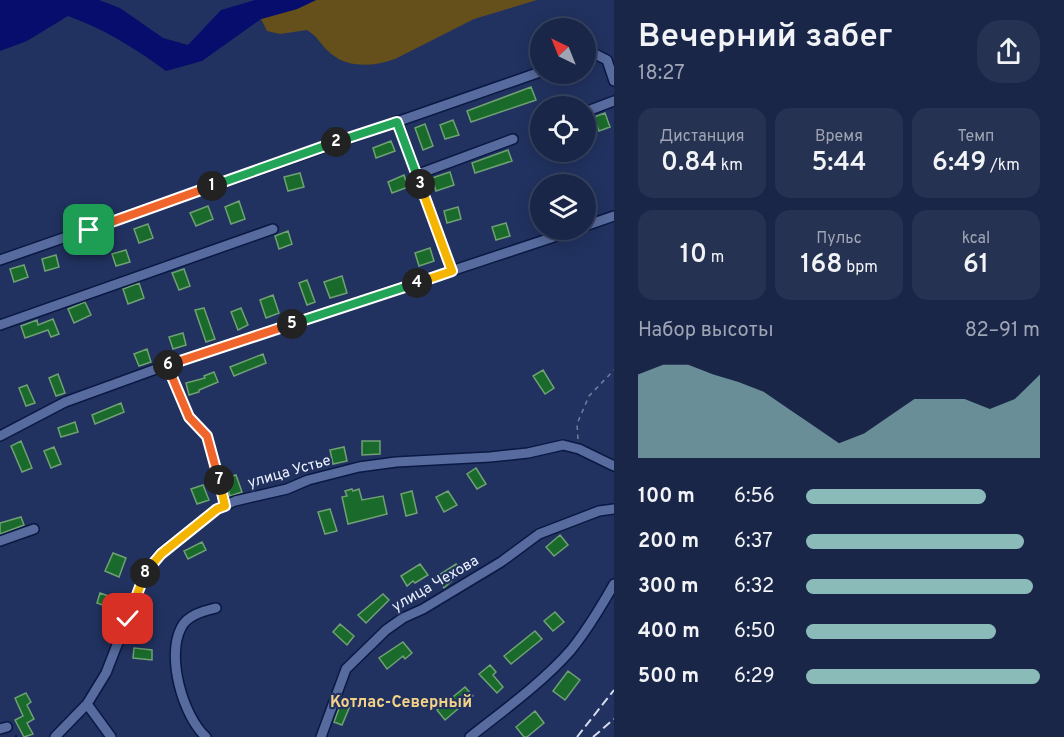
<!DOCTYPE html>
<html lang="ru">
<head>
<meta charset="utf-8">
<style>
  :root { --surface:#192648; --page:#263252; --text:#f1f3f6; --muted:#9fa5b4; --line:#374360; --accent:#8bbbb9 }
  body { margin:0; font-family:Overpass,sans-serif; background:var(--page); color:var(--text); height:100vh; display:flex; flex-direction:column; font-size:22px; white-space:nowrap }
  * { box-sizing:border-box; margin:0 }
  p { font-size:20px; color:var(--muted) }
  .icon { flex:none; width:33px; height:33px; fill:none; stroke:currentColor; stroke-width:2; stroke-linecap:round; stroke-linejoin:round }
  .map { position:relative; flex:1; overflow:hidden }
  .side { display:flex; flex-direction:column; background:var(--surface); width:450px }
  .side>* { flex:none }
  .needle { width:39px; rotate:317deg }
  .controls { position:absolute; left:530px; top:18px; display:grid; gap:12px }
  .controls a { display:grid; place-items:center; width:66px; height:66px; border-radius:50%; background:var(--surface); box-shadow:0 3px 15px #0003,0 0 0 2px var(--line); font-size:30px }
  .pin { position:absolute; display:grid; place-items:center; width:51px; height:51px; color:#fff; margin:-26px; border-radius:12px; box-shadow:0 3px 9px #0006 }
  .km { position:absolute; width:30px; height:30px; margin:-15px; border-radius:50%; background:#222; color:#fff; font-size:16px; line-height:30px; text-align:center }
  .round { display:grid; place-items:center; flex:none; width:63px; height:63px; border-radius:24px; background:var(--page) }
  .summary { display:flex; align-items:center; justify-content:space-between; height:102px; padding:0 24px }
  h1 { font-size:33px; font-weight:600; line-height:45px }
  .figures { display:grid; grid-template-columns:repeat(3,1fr); gap:9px; height:102px; padding:6px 24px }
  .figures div { display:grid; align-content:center; border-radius:15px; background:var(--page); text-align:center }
  .figures b { font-size:26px; font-weight:600 }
  .figures small { font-size:16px; font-weight:400 }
  .figures p { font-size:16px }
  .chart { height:168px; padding:12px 24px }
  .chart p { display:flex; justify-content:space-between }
  .chart svg { width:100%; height:108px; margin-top:6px; fill:var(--accent); opacity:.7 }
  ul { padding:0 24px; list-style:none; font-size:20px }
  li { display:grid; grid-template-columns:96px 72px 1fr; align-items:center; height:45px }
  li i { height:15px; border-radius:8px; background:var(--accent) }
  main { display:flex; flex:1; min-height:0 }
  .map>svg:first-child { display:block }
  .green { fill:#654f1b }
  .water { fill:#070d6d }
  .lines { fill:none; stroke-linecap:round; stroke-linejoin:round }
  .stream { stroke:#070d6d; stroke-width:2 }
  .building { fill:#1a6b2b; stroke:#70a174; stroke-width:1.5 }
  .minor-casing { stroke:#0b1843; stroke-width:12 }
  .path { stroke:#717d9e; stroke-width:1.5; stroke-dasharray:4.5 4.5; stroke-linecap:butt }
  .minor { stroke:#576b9e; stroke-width:9 }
  .rail { stroke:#d6ddec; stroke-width:2; stroke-dasharray:9 4.5; stroke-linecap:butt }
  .split-1-casing { stroke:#fff; stroke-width:12 }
  .split-2-casing { stroke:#fff; stroke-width:12 }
  .split-3-casing { stroke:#fff; stroke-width:12 }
  .split-4-casing { stroke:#fff; stroke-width:12 }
  .split-5-casing { stroke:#fff; stroke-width:12 }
  .split-6-casing { stroke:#fff; stroke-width:12 }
  .split-7-casing { stroke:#fff; stroke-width:12 }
  .split-8-casing { stroke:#fff; stroke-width:12 }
  .split-9-casing { stroke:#fff; stroke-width:12 }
  .split-1 { stroke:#f0652b; stroke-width:8 }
  .split-2 { stroke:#22a559; stroke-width:8 }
  .split-3 { stroke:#22a559; stroke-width:8 }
  .split-4 { stroke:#f5b400; stroke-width:8 }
  .split-5 { stroke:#22a559; stroke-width:8 }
  .split-6 { stroke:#f0652b; stroke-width:8 }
  .split-7 { stroke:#f0652b; stroke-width:8 }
  .split-8 { stroke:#f5b400; stroke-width:8 }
  .split-9 { stroke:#f5b400; stroke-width:8 }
  .labels { text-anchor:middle; stroke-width:4.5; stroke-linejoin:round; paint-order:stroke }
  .street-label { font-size:15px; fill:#ecf2fd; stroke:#213260 }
  .neighbourhood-label { font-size:16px; font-weight:bold; fill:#f3d288; stroke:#213260 }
</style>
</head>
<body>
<main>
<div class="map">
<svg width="614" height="737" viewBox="0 0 614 737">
  <rect width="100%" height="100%" fill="#213260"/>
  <!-- green -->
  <path class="green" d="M316,0H537L474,19L395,59C373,67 345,69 327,50C318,41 319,38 307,30L280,34L267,31L261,19L297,9Z"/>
  <!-- water -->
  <path class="water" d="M0,0H99L120,8L163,38L188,45L221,10L255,0H316L297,9L261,19L202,61L166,71C135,48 104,29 68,16L27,41L0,51Z"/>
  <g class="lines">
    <!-- stream -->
    <path class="stream" d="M16,736V737"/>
  </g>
  <!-- building -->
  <path class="building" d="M531,87L536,100L471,122L467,111Z
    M605,113L610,127L599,131L594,117Z
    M453,120L459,135L445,139L440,125Z
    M425,124L433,146L423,150L415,128Z
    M391,141L395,151L376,158L373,148Z
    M508,150L512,161L475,173L472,163Z
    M450,172L454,185L436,191L432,178Z
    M300,173L304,187L288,191L284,177Z
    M404,175L408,187L392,193L388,182Z
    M239,201L245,219L231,224L225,207Z
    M208,206L213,219L196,226L190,213Z
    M458,207L461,219L447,223L444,211Z
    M506,223L510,236L496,240L492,227Z
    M148,224L153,238L139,243L134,229Z
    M288,231L292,244L279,249L275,236Z
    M430,248L434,261L419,266L415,253Z
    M126,250L130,262L116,266L112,254Z
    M56,255L59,267L45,271L42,259Z
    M24,265L28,277L14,282L10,269Z
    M184,269L190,286L179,290L172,273Z
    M342,276L347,293L330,298L324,282Z
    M307,280L315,302L307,305L299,283Z
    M139,283L144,298L128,304L123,289Z
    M273,295L279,313L266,318L260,300Z
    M85,302L91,315L74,323L68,309Z
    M204,308L215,339L206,342L195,310Z
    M241,308L248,325L238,330L231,312Z
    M53,319L59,334L51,337L48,330L25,338L21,326L37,320L38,325Z
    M183,333L186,345L173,349L169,337Z
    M147,349L151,362L139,366L134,354Z
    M263,354L266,363L234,376L230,367Z
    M543,370L554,388L545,394L533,376Z
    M214,372L218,382L199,390V392L189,395L186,383L205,378L204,376Z
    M58,374L65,393L56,396L49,378Z
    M27,385L35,403L26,406L19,388Z
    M121,403L124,412L95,424L92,415Z
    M75,422L78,432L61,437L58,428Z
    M21,441L32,468L22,472L11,446Z
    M362,441H380V454L362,455Z
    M54,447L61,464L51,468L44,451Z
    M344,447L347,461L333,464L330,450Z
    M476,468L486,484L477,489L467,474Z
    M236,475L242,492L230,496L225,478Z
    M203,485L209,500L197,504L191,489Z
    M352,489L353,491L359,489L362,500L383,496L387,514L348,524L342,497L347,496L345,491Z
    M412,491L417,513L406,516L401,494Z
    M448,491L457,505L444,512L436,497Z
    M330,509L337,531L325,534L318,512Z
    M21,517L24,525L0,534V523Z
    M560,535L568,545L554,556L546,547Z
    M202,542L206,550L188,559L184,551Z
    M113,553L126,558L119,577L105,571Z
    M420,564L428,575L415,583L413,581L407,586L401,576Z
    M456,564L462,572L444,588L436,577Z
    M100,593L117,599L114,609L97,603Z
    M383,594L389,600L366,623L358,615Z
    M555,612L564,622L553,631L544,621Z
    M340,624L354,636L347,645L333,632Z
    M535,631L542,639L511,664L504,656Z
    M403,642L412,653L405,659L403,656L387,669L379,658Z
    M134,648L152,650V660L133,658Z
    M490,665L496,672L493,675L503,687L497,693L479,674Z
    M568,671L580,680L565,700L553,691Z
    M465,687L473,696L445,720L437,710Z
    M26,693L31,702L27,705L34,719L27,723L33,734L24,737L15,720L23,716L15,698Z
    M341,703L350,706L342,725L334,722Z
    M535,711L544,723L527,737H524L516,727Z"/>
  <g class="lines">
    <!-- minor casing -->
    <g class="minor-casing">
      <path id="minor" d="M585,55L593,53L607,60L614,81
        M585,112L614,101
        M397,121L452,271
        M416,175L513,139
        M585,226L614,216
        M0,260L540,72
        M0,325L273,229
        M0,436L65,402L167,365L575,230
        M0,541L34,529
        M87,704L111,737
        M0,729L7,727
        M55,737L87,704L106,673L145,573L161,553L217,509L235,501L287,489L308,480L359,467L396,462L490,457L528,453L563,445L579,449L614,466
        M206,737C183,716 166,657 181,628C187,615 204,611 216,608
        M321,737L346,669L386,630L403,618L423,609L501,562L539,534L599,511L614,509
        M470,737C504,710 542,683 571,650C588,629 601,607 614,584"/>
    </g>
    <!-- path -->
    <path class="path" d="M170,374L189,417L207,436L222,497
      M578,439L577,424L589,396L614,370"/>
    <!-- minor -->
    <use href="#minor" class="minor"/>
    <!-- rail -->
    <path class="rail" d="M577,737L614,690
      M593,737L614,719"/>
  </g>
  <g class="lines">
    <!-- split-1 casing -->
    <g class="split-1-casing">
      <path id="split-1" d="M89,230L212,186"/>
    </g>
    <!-- split-2 casing -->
    <g class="split-2-casing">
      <path id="split-2" d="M212,186L336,142"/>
    </g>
    <!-- split-3 casing -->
    <g class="split-3-casing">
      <path id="split-3" d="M336,142L397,122L420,184"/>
    </g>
    <!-- split-4 casing -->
    <g class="split-4-casing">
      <path id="split-4" d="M417,283L452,271L420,184"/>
    </g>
    <!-- split-5 casing -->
    <g class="split-5-casing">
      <path id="split-5" d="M292,324L417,283"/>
    </g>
    <!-- split-6 casing -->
    <g class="split-6-casing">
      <path id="split-6" d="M168,365L292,324"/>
    </g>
    <!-- split-7 casing -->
    <g class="split-7-casing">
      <path id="split-7" d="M168,365H167L189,417L207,436L219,480"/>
    </g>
    <!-- split-8 casing -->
    <g class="split-8-casing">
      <path id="split-8" d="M145,573L161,554L217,509L225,506L219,480"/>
    </g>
    <!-- split-9 casing -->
    <g class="split-9-casing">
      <path id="split-9" d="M128,619L145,573"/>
    </g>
    <!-- split-1 -->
    <use href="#split-1" class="split-1"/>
    <!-- split-2 -->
    <use href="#split-2" class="split-2"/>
    <!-- split-3 -->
    <use href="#split-3" class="split-3"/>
    <!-- split-4 -->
    <use href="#split-4" class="split-4"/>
    <!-- split-5 -->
    <use href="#split-5" class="split-5"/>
    <!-- split-6 -->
    <use href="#split-6" class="split-6"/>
    <!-- split-7 -->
    <use href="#split-7" class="split-7"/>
    <!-- split-8 -->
    <use href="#split-8" class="split-8"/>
    <!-- split-9 -->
    <use href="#split-9" class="split-9"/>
  </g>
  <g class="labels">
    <!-- street labels -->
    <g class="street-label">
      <text transform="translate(289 471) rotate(-16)" y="5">улица Устье</text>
      <text transform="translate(435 583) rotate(-30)" y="5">улица Чехова</text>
    </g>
    <!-- neighbourhood labels -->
    <g class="neighbourhood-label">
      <text x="401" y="707">Котлас-Северный</text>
    </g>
  </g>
</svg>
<div class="controls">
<a><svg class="needle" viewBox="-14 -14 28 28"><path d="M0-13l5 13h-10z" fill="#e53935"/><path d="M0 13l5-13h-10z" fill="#9fa5b4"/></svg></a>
<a><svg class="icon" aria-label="locate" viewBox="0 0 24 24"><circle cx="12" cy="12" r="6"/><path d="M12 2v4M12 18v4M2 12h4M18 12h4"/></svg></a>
<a><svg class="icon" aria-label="layers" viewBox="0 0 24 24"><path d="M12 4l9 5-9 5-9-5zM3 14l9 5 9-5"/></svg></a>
</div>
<div class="pin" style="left:89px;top:230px;background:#1e9e55"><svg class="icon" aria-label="arrive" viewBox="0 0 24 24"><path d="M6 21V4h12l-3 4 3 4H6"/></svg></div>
<div class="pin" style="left:128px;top:619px;background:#d93025"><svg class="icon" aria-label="check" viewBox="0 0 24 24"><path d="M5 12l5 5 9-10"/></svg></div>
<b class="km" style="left:212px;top:186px">1</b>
<b class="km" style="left:336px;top:142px">2</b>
<b class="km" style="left:420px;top:184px">3</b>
<b class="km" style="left:417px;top:283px">4</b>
<b class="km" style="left:292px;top:324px">5</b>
<b class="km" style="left:168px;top:365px">6</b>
<b class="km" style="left:219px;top:480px">7</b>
<b class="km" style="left:145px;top:573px">8</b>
</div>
<section class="side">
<div class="summary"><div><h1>Вечерний забег</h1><p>18:27</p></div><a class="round"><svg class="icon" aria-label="share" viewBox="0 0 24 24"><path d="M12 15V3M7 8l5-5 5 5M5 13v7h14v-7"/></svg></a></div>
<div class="figures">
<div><p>Дистанция</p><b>0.84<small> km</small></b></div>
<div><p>Время</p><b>5:44</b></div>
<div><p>Темп</p><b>6:49<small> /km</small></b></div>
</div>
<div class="figures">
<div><b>10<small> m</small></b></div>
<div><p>Пульс</p><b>168<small> bpm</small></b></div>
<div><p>kcal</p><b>61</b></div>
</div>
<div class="chart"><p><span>Набор высоты</span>82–91 m</p>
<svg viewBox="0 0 160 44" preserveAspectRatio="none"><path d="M0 44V10L10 6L20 6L30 10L40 13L50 17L60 24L70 31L80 38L90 34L100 27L110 20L120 20L130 20L140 24L150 20L160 10V44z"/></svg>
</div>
<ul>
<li><b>100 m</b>6:56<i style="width:77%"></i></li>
<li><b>200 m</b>6:37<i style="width:93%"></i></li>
<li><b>300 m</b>6:32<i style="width:97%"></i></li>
<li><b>400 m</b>6:50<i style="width:81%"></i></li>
<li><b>500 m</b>6:29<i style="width:100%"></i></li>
</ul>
</section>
</main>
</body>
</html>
